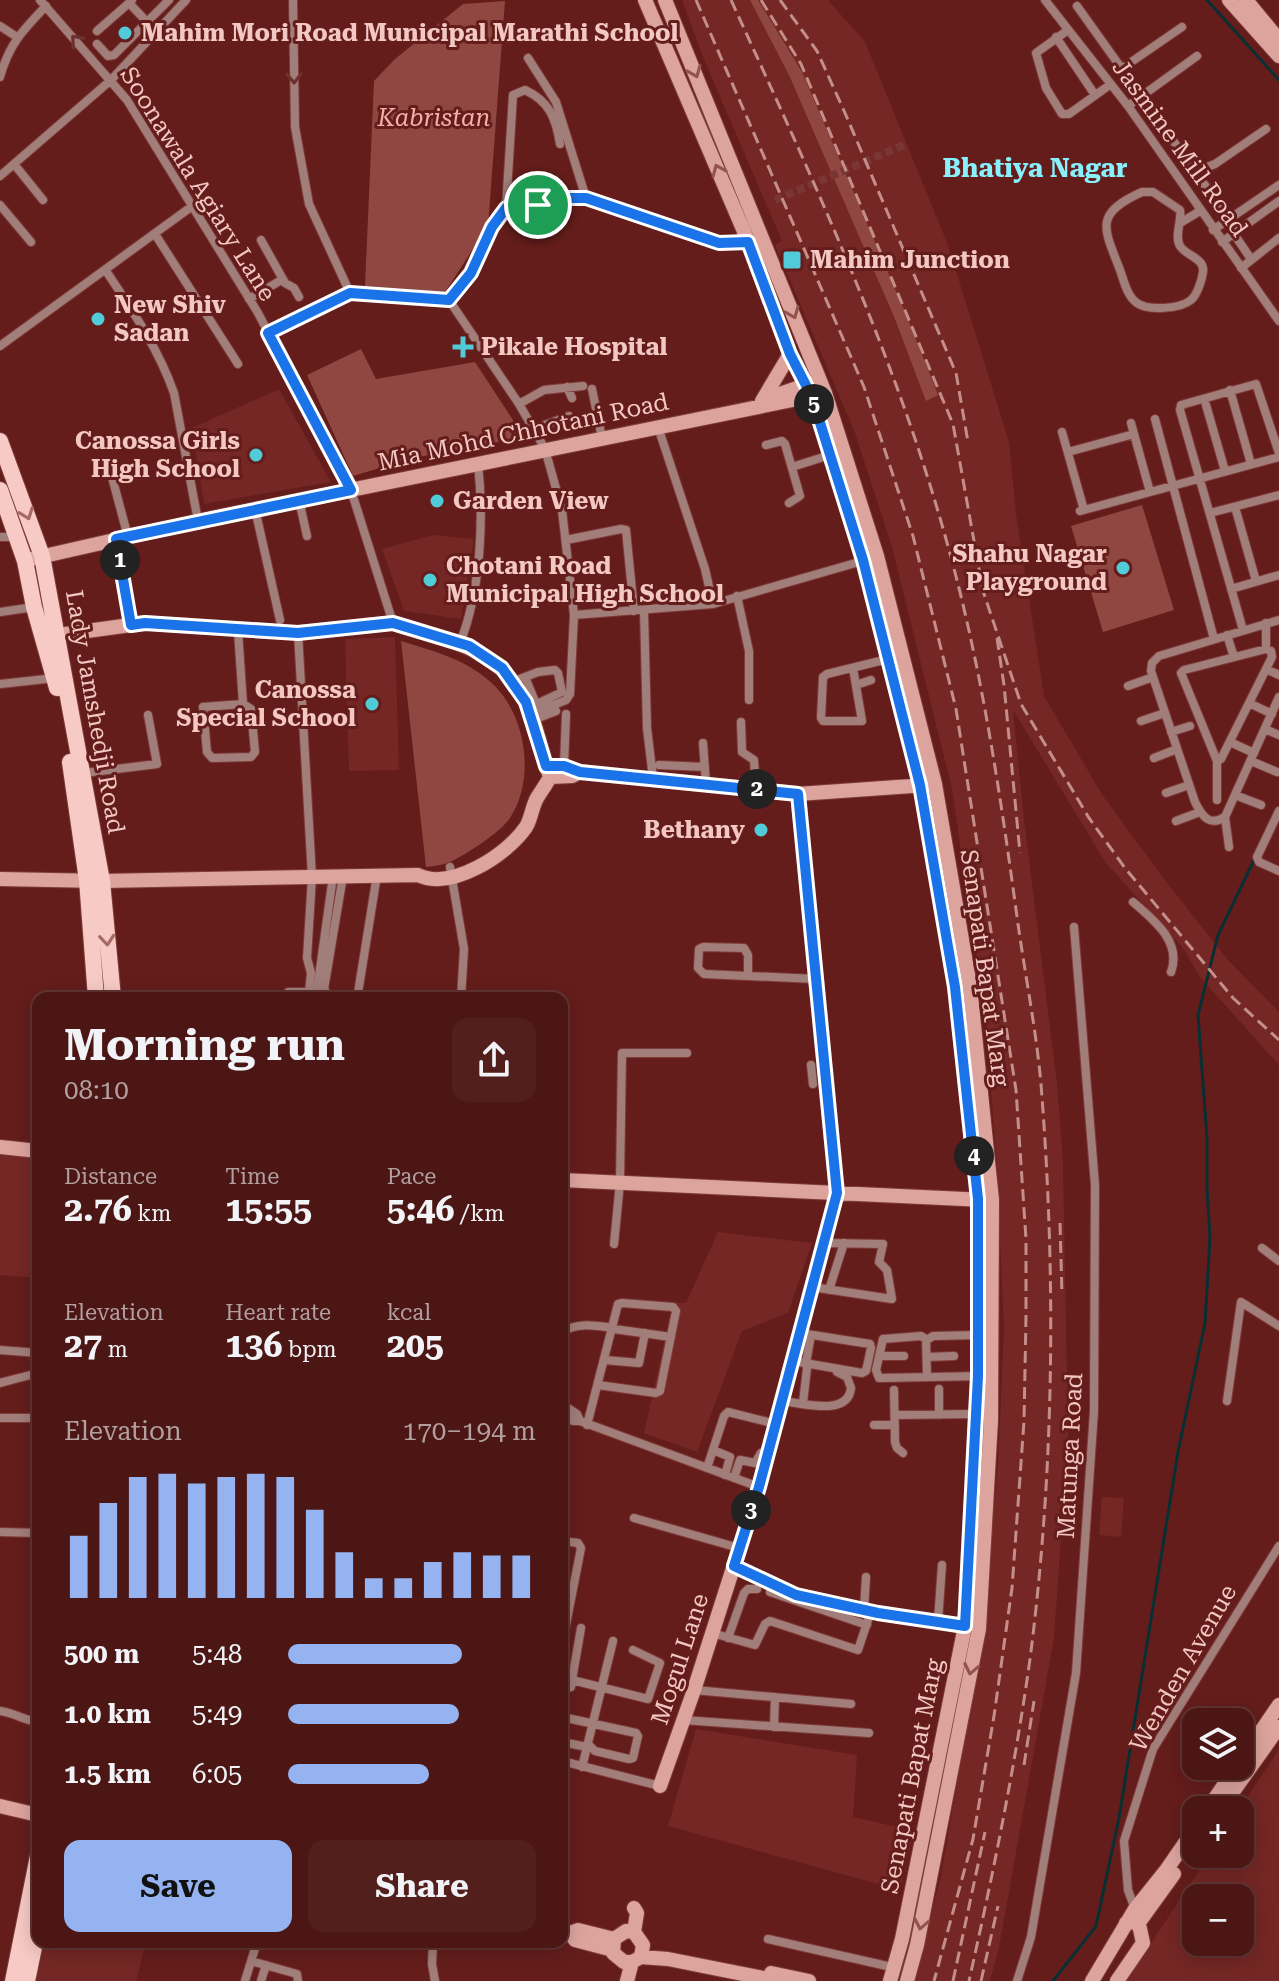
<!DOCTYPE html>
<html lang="en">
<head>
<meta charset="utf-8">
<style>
  :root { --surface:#4b1614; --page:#521f1d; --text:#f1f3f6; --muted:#b29fa0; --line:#623534; --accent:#95b2f1 }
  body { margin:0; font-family:"Roboto Serif",serif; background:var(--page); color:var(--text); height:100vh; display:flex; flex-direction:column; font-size:30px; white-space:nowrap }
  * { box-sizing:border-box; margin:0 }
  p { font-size:26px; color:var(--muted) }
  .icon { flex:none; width:44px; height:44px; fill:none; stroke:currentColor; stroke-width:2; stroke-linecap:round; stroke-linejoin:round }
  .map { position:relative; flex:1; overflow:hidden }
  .sheet { position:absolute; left:32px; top:992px; width:536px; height:956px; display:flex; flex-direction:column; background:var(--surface); border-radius:16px; box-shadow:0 4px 20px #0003,0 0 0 2px var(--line) }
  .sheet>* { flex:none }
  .tools { position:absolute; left:1182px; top:1708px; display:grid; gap:16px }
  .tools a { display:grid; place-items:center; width:72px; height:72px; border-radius:16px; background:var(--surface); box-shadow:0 4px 20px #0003,0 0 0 2px var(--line); font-size:40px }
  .pin { position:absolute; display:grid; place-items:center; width:68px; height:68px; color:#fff; margin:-34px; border:4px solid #fff; border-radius:50%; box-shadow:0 2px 8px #0007 }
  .km { position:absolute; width:40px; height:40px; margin:-20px; border-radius:50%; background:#222; color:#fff; font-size:22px; line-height:40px; text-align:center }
  .round { display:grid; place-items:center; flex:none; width:84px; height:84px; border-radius:16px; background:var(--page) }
  .headline { display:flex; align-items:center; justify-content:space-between; height:136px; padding:0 32px }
  h1 { font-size:44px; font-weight:700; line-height:60px }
  .metrics { display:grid; grid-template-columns:repeat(3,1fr); gap:12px; height:136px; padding:8px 32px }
  .metrics div { display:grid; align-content:center }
  .metrics b { font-size:34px; font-weight:700 }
  .metrics small { font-size:22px; font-weight:400 }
  .metrics p { font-size:22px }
  .chart { height:224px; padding:16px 32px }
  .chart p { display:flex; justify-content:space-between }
  .chart svg { width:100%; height:144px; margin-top:8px; stroke:var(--accent); stroke-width:6 }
  .primary-button { display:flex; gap:16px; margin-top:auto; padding:16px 32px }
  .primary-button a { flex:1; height:92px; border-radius:16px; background:var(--accent); color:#111; font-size:32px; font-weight:700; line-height:92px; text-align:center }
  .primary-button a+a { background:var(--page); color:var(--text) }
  ul { padding:0 32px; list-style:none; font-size:26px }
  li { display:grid; grid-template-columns:128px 96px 1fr; align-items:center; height:60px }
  li i { height:20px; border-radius:10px; background:var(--accent) }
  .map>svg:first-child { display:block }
  .built { fill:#742725; fill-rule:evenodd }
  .green { fill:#914741 }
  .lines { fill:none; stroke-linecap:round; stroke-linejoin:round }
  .stream { stroke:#0a2f33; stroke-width:3 }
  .street-tunnel { stroke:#793634; stroke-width:8; stroke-dasharray:8 4; stroke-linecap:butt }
  .street-casing { stroke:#7e3c39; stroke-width:10 }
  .secondary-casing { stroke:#7e3c39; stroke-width:16 }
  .primary-casing { stroke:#7e3c39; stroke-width:18 }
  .street { stroke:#a27e7a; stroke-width:8 }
  .secondary { stroke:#dda49e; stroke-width:14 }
  .primary { stroke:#f7cac5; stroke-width:16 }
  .rail { stroke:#c48f8b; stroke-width:3; stroke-dasharray:12 6; stroke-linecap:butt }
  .oneway { stroke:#70302e }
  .oneway2 { stroke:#94534f }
  .oneway3 { stroke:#a66b67 }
  .route-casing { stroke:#fff; stroke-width:16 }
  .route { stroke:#1a73e8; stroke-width:10 }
  .poi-dot { fill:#52cbd9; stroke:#641d1b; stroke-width:3 }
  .labels { text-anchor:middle; stroke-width:6; stroke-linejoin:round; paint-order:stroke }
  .poi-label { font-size:24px; font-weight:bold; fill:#f3c7c2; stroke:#641d1b; text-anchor:start }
  .park-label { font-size:24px; font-style:italic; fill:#f3b0a9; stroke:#641d1b }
  .street-label { font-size:24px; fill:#f3c7c2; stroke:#641d1b }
  .neighbourhood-label { font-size:26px; font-weight:bold; fill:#87f1fe; stroke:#641d1b }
</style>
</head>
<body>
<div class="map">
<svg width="1279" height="1981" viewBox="0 0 1279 1981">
  <rect width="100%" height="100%" fill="#641d1b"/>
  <!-- built -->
  <path class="built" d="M682,0H828L865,42L948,245L1009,442L1016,514L1044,696L1103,796L1168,884L1227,959L1279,1012V1065L1199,976L1183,948L1106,863L1013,710L1024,819L1057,1083L1063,1162L1068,1436L1054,1638L999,1948L990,1981H913L941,1876L981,1643L998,1465L1004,1329L996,1154L986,1023L952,789L892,547L855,433L775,245L782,241L705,62Z
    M279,389L331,482L204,504L192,428Z
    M433,535L474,539L461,619L404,611L382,549Z
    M395,637L399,770L349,771L345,639Z
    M0,1154L38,1157V1278L0,1275Z
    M718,1232L812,1243L788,1313L742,1331L697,1452L644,1433L673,1302L686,1303Z
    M1102,1497L1124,1498L1121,1537L1099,1535Z
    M696,1729L857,1755L853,1817L914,1831L900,1890L668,1826Z
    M1279,1749V1981H1126L1210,1854H1240L1239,1810ZM1196,1898H1240V1942H1196Z
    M38,1915V1942L146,1943L136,1981H32L22,1979Z"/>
  <!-- green -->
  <path class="green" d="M750,0H758L802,72L907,317L938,395L926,401L895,319L789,75Z
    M505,1L488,226L445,292L365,286L374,81L395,59L463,4Z
    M361,349L376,379L475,362L524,437L413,458L353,476L307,375Z
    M1142,505L1174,610L1103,632L1071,526Z
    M401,641C436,652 467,659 495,686C527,719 535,780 510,818C501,832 465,855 450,862C443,865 434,866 426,867Z"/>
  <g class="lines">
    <!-- stream -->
    <path class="stream" d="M1207,0L1279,80
      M1053,1981L1096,1926L1119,1818L1178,1452L1205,1323L1210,1238L1207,1188V1138L1198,1015L1218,935L1255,858"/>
    <!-- street-tunnel -->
    <path class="street-tunnel" d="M775,200L904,145"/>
    <!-- street casing -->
    <g class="street-casing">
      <path id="street" d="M40,0L127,100L258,313L351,490L393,623
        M132,0L129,3L150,25
        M293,0L295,127L309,204L350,293
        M1045,0L1128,106L1279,321
        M1077,6L1229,219
        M0,26L17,37
        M1068,30L1036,53L1046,88L1062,114H1069L1111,84
        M97,31L129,3
        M1056,37L1095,95
        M97,44L108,56L114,55L169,0
        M528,58L556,102L586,198
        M1121,69L1182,27
        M0,77C9,44 23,30 46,6
        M1128,106L1197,56
        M14,164L43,200
        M1195,172L1215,164L1266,129
        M0,176L111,80L186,0
        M1142,192H1153L1180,210C1182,221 1174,236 1180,246C1186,256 1205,258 1203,272C1202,280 1197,295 1191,300C1180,309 1148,311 1137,303C1127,296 1124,281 1120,270C1104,228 1093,214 1142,192Z
        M0,205L31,242
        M506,208L513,95L525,90C549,101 556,118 560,144
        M1180,223L1200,211
        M1213,230L1279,185
        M155,234L238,364
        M1234,234L1251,259
        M261,240L285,283L294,288L299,297
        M1222,242L1279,201
        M1241,268L1279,238
        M106,271C132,310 158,348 174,393L198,521
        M249,299L283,279
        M449,300L471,273L492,227L506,208C533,206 559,198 586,198L719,243L750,241
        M268,333L350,293L449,300L519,404L545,449L562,510L574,615L570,694L566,700L531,714
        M0,346L191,207
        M567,387L572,398
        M592,389L602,438
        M1230,390L1251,464
        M519,404L544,390L583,386
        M1206,405L1225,471
        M1155,419L1214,639
        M1131,423L1150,492
        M658,427L705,569L713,604
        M534,429L569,416
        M1062,432L1084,510
        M766,445L782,441L785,444L800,496L789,503
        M1068,452L1134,434
        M792,467L830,455
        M112,477L128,537
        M299,500L307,536
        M1235,507L1256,581
        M255,509L280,620
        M1080,511L1279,457
        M1210,513L1279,495
        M0,537H16
        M116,539L131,625
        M566,540L621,529L626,530L634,611
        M1231,589L1279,575
        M737,596L749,651V700
        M644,610L647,728L653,778
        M0,612L34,607
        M574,615L713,604L866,560
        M1279,620L1159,656L1152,663L1151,671L1195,802C1202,816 1209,827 1225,817L1279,697
        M1243,630L1180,410L1181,405L1256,384L1279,453
        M238,631L243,704L251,709L255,752L251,757L212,758L207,752L203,707L243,704
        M298,633L312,877L307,958L311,973L309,992
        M1227,635L1234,657
        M460,643C481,590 484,519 478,463
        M1266,649L1271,651L1272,657L1221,759L1217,761L1181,673L1184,670Z
        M1266,649V623
        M853,668L862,721H823L821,718L823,677L827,674L888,659
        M1266,669L1279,675
        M525,677L536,704
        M512,682L538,672L555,670L558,673L562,692L528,708
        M0,684L55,678
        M856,685L871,680
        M1128,686L1153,677
        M1249,703L1272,714
        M533,720L556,711
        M1141,721L1165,713
        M741,722L742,752L754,760L756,789
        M1265,729L1279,735
        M1171,732L1190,726
        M1230,742L1254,753
        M703,743L706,784
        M1154,758L1177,749
        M1251,761L1277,772
        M659,765L705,767
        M564,766L566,714
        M84,773L157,764L148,715
        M1166,793L1189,785
        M1235,795L1261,805
        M1217,800V761
        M1279,811L1257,857L1259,862L1279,871
        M1225,817L1229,847
        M1176,821L1200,812
        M450,867L464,949L461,998
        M343,876L324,989L328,995L345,998
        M1133,902C1154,920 1182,942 1171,972
        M748,976V955L744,948L703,947L699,949L698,968L704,974L816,979
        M284,998L288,992H312
        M316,998L333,876
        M350,998L358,993L377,875
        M811,1065L813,1084
        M614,1244L620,1182L622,1053H687
        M1262,1248L1279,1261
        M812,1287L892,1299L887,1270L879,1262L883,1244L824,1243
        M829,1290L844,1243
        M614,1329L671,1337
        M562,1332C576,1323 591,1325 607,1327
        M927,1340L933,1336L978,1335
        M0,1350L38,1353
        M879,1356H904
        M927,1357L954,1356
        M605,1360L639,1363L645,1333
        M793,1361L862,1373L866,1371L871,1348L870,1344L800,1333
        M806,1363L811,1335
        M927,1377L926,1339L921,1336L883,1339L876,1370L879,1378L982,1376
        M0,1383L38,1373
        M939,1389V1415
        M894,1390L895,1442L897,1448L903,1453
        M782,1401C803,1403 848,1417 851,1388L847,1377L837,1372
        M1227,1401L1241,1302L1279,1326
        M803,1403L807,1368
        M562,1404L577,1414L580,1421
        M562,1413L573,1421H580L759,1487
        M895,1415L976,1414
        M0,1418H38
        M587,1425L618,1304L622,1303L673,1307L676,1311L660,1391L656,1393L598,1385
        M874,1425H895
        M713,1450L730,1457L725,1475
        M707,1468L724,1416L728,1412L776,1424
        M734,1478L740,1460L755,1463L761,1453
        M634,1518L739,1548
        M0,1532L38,1533
        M562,1541L578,1543L581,1548L562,1645
        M734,1566L796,1595L878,1613L967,1626
        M770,1592L867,1625
        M864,1610L866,1577
        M938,1621L942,1565
        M712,1633L755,1645L765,1624L770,1621L858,1650L871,1611
        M728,1638L744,1593L748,1589H757
        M572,1680L581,1628
        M562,1690L571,1687L572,1680L648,1699L660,1663L633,1650
        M694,1690L851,1704
        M0,1711C15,1713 23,1720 38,1722
        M562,1717L636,1733L638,1736L633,1758L629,1759L595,1751L588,1744
        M683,1720L869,1733
        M774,1727L775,1697
        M562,1742L587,1747
        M562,1761L660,1786
        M582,1767L613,1641
        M1135,1909L1128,1890L1124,1841L1153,1749L1279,1546
        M768,1939L896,1968
        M433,1942L432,1964L435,1981
        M251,1961L297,1974L298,1981
        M245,1981L257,1942
        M261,1981L266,1965
        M1017,1981L1031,1937L1076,1673L1094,1411L1095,1185L1074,927"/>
    </g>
    <!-- secondary casing -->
    <g class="secondary-casing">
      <path id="secondary" d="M645,0L743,229L790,354L812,397L830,455L863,560L920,785L955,987L978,1199V1376L965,1626L902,1939L890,1981
        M665,0L825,393L877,556L935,784L970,986L992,1200L991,1420L979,1629L917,1945L907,1981
        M1229,0L1279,56
        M1246,0L1279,40
        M765,399L814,382
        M762,401L790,354
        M31,559L198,521L817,395
        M58,635L145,623L298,633L393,623L401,626C461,644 508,651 532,717C539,736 543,757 550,777
        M546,766H564L580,772L798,794L926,785
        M0,879L102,881L418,875C451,891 507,855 526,827C531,819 532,807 537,798C541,791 546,785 550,777L572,776L580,772
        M0,1147L38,1151
        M562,1180L985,1200
        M1240,1762L1279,1705
        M660,1786L694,1690L759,1487L837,1193L798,794
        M0,1806L38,1815
        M1207,1810L1237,1766
        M1220,1810L1279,1727
        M634,1908L637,1913L634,1932
        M1126,1923L1140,1921L1174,1874
        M562,1931L570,1933L578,1930L614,1939
        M570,1933L575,1940L613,1950
        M641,1957L643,1945L634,1932L626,1931L614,1939L613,1953L624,1962H632L641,1957L668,1959L778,1981
        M771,1973L809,1981
        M627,1981L632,1962
        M1092,1981L1135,1909L1167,1869L1196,1827
        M1117,1981L1143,1943L1137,1915"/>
    </g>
    <!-- primary casing -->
    <g class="primary-casing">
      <path id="primary" d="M0,441L42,556L102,881L113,998
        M0,490L25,561L34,607L57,688
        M70,762L87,880L96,998
        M13,1981L38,1856
        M27,1981L38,1928"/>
    </g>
    <!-- street -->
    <use href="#street" class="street"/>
    <!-- secondary -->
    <use href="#secondary" class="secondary"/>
    <!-- primary -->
    <use href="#primary" class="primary"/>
    <!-- rail -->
    <path class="rail" d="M696,0L864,387L913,536L956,709L1016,1090L1026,1239V1316L1024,1421L1012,1588L994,1716L973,1839L934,1981
      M731,0C810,173 892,348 944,532C981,661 1000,792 1018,924C1026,981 1038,1039 1042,1097C1056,1283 1054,1473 1030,1659C1015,1767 993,1874 969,1981
      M761,0L801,64L953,424L983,591L1021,704L1089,818L1125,868L1233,998L1279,1040
      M780,0L817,51L845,113L956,373L968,442
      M997,638L1004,685L1020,853
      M1060,1223L1062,1295
      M1024,1765L1034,1701
      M953,1981L985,1832
      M981,1981L998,1906"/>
  </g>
  <!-- one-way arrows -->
  <defs><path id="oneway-chevron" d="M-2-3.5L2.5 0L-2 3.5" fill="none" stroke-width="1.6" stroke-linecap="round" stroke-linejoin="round" transform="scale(2)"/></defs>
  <g class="oneway">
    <use href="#oneway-chevron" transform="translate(76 40) rotate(-131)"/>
    <use href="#oneway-chevron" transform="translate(294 78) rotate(89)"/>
  </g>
  <g class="oneway2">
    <use href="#oneway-chevron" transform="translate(695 72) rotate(68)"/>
    <use href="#oneway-chevron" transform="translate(718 170) rotate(-113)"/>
    <use href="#oneway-chevron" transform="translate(793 313) rotate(68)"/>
    <use href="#oneway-chevron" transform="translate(971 1669) rotate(101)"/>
    <use href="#oneway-chevron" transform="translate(921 1924) rotate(101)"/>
  </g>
  <g class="oneway3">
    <use href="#oneway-chevron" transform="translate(27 514) rotate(70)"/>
    <use href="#oneway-chevron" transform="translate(107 940) rotate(85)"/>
  </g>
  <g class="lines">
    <!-- route casing -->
    <g class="route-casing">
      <path id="route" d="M565,198H586L719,243L748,242L790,354L812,397L863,560L920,785L955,987L978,1199V1376L965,1626L878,1613L796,1595L734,1566L759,1487L837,1193L798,794L580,772L564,766H546L526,702L502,668L469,646L393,623L298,633L145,623L131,625L116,539L351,490L268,333L350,293L449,300L471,273L492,227L506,208L538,205Z"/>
    </g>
    <!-- route -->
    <use href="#route" class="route"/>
  </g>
  <!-- markers -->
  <g class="poi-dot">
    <circle cx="125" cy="33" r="8"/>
    <rect x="782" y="250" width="20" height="20" rx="4"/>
    <circle cx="98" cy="319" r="8"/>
    <path d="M459 335h8v8h8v8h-8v8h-8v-8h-8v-8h8z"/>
    <circle cx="256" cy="455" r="8"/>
    <circle cx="437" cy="501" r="8"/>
    <circle cx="1123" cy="568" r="8"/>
    <circle cx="430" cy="580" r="8"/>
    <circle cx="372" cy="704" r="8"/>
    <circle cx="761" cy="830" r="8"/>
  </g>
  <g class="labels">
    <!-- poi labels -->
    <g class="poi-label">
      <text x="141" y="41">Mahim Mori Road Municipal Marathi School</text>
      <text x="810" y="268">Mahim Junction</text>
      <text x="114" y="313">New Shiv<tspan x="114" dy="28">Sadan</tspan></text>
      <text x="481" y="355">Pikale Hospital</text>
      <text x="240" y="449" text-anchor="end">Canossa Girls<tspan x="240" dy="28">High School</tspan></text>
      <text x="453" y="509">Garden View</text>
      <text x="1107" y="562" text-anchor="end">Shahu Nagar<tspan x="1107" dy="28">Playground</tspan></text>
      <text x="446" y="574">Chotani Road<tspan x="446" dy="28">Municipal High School</tspan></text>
      <text x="356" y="698" text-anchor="end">Canossa<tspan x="356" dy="28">Special School</tspan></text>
      <text x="745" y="838" text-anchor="end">Bethany</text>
    </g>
    <!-- park labels -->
    <g class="park-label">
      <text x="434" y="126">Kabristan</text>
    </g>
    <!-- street labels -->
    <g class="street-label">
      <text transform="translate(1180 148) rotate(54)" y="8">Jasmine Mill Road</text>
      <text transform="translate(198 184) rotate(58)" y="8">Soonawala Agiary Lane</text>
      <text transform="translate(523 432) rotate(-12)" y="8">Mia Mohd Chhotani Road</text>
      <text transform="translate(95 712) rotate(80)" y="8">Lady Jamshedji Road</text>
      <text transform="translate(985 968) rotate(82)" y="8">Senapati Bapat Marg</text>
      <text transform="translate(1070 1456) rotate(-87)" y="8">Matunga Road</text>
      <text transform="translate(680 1659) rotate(-72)" y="8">Mogul Lane</text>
      <text transform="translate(1183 1668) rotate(-60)" y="8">Wenden Avenue</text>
      <text transform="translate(912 1776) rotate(-79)" y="8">Senapati Bapat Marg</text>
    </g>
    <!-- neighbourhood labels -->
    <g class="neighbourhood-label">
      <text x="1035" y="177">Bhatiya Nagar</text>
    </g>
  </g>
</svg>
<div class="tools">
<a><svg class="icon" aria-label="layers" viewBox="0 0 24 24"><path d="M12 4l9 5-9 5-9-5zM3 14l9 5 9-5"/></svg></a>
<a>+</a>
<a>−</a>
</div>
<div class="pin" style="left:538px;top:205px;background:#1e9e55"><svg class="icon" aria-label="arrive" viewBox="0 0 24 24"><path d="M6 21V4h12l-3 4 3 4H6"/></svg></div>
<b class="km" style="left:120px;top:560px">1</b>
<b class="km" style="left:757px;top:789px">2</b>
<b class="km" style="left:751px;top:1510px">3</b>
<b class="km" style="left:974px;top:1156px">4</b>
<b class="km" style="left:814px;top:404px">5</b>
<section class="sheet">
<div class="headline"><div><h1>Morning run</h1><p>08:10</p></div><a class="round"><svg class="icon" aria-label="share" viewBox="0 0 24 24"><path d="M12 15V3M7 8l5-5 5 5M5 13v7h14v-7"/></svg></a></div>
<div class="metrics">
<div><p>Distance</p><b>2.76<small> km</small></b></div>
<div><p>Time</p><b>15:55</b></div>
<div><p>Pace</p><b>5:46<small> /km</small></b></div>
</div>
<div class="metrics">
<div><p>Elevation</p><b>27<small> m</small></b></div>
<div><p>Heart rate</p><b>136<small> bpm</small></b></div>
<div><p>kcal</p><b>205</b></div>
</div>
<div class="chart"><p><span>Elevation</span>170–194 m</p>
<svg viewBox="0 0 160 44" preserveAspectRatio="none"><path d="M5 44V25M15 44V15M25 44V7M35 44V6M45 44V9M55 44V7M65 44V6M75 44V7M85 44V17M95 44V30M105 44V38M115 44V38M125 44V33M135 44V30M145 44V31M155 44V31"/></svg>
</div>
<ul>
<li><b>500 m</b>5:48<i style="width:70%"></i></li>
<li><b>1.0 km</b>5:49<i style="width:69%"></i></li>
<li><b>1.5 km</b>6:05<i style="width:57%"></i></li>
</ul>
<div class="primary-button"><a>Save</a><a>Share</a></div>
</section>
</div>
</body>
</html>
